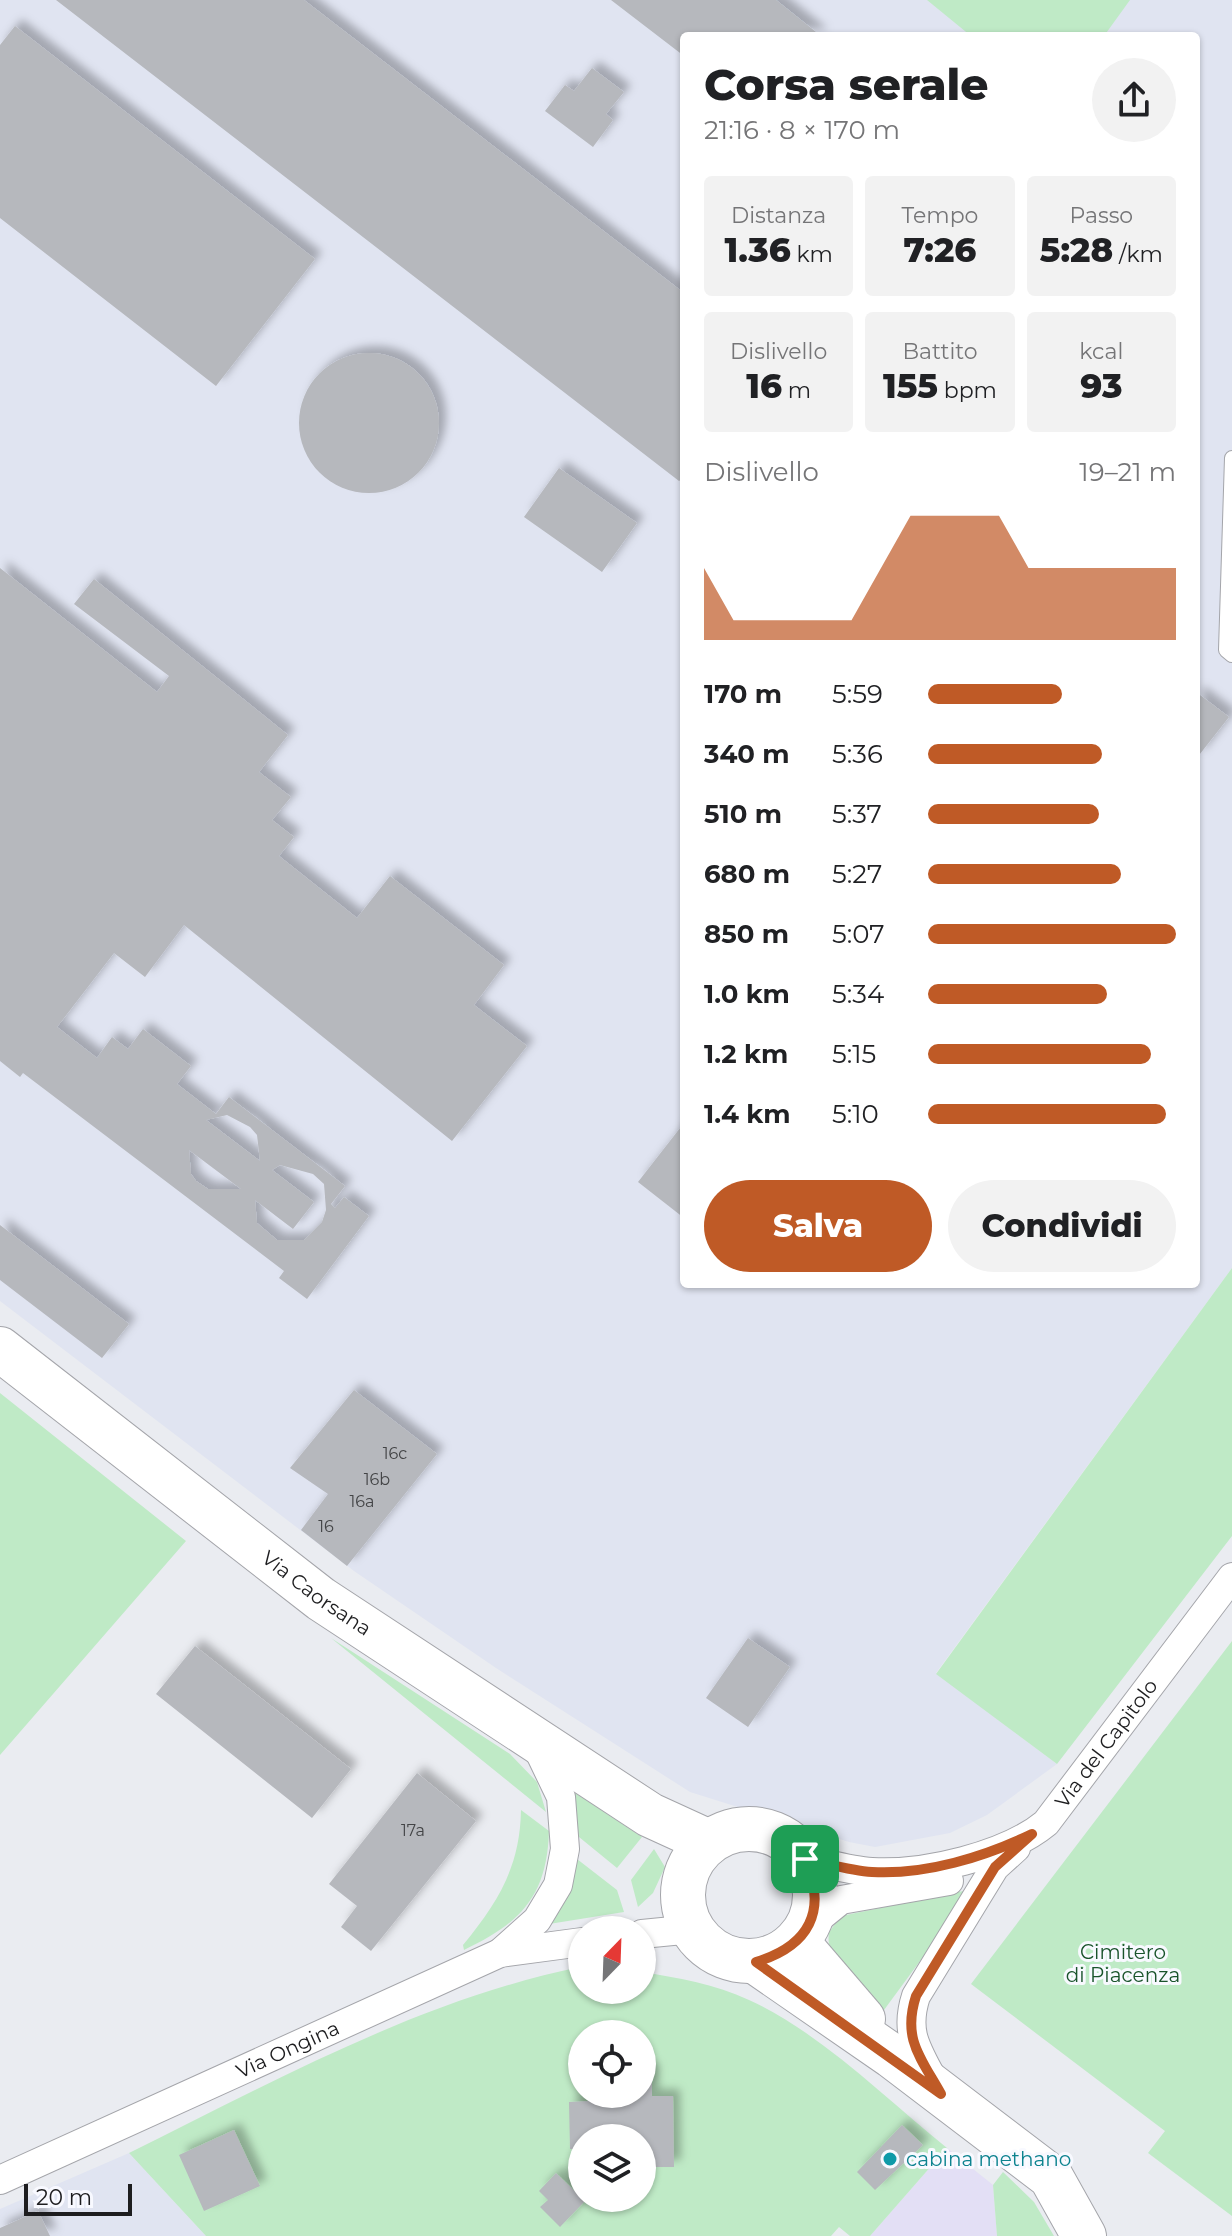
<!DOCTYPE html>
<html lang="it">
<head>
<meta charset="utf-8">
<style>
  :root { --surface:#fff; --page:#f2f2f2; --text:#202124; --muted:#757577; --accent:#bf5a26 }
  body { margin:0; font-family:Montserrat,sans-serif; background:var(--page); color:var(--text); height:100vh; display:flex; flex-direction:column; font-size:30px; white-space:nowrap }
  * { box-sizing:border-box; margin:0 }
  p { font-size:26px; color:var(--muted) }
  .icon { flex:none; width:44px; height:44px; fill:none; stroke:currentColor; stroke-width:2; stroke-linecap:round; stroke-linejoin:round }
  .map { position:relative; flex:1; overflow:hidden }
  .panel { position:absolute; left:680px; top:32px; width:520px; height:1256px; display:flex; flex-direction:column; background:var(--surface); border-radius:8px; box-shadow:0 2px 6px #0004 }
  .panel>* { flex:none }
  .needle { width:52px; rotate:23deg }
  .controls { position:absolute; left:568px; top:1916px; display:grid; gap:16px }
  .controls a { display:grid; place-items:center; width:88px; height:88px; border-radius:50%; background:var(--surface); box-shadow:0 2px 6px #0004; font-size:40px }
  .scale { position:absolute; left:24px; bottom:20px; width:108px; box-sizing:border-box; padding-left:8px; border:4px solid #1d1d1f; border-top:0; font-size:22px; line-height:28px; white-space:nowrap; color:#1d1d1f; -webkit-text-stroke:6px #f8f9ff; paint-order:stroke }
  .pin { position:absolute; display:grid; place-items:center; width:68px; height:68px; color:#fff; margin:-34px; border-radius:16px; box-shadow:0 4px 12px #0006 }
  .round { display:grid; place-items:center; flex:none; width:84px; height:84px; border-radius:42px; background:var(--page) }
  .overview { display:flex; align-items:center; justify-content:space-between; height:136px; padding:0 24px }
  h1 { font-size:44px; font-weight:800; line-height:60px }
  .stats { display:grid; grid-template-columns:repeat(3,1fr); gap:12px; height:136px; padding:8px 24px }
  .stats div { display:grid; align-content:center; border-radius:8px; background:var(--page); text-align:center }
  .stats b { font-size:34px; font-weight:800 }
  .stats small { font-size:22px; font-weight:400 }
  .stats p { font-size:22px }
  .chart { height:224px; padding:16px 24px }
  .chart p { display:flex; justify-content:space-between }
  .chart svg { width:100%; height:144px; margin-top:8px; fill:var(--accent); opacity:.7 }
  .primary-button { display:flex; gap:16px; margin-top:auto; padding:16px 24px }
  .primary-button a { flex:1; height:92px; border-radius:48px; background:var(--accent); color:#fff; font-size:32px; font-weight:800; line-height:92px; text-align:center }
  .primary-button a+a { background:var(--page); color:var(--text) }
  ul { padding:0 24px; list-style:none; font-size:26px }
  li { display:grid; grid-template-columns:128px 96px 1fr; align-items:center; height:60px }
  li i { height:20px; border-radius:10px; background:var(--accent) }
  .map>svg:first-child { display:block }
  .commercial { fill:#e3dff5 }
  .built { fill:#e0e4f1; fill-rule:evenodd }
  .green { fill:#bfeac6; fill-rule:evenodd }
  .building { fill:#b6b8bd; fill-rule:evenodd; filter:url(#shadow) }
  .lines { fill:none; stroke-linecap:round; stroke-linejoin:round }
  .service-casing { stroke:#a4a5aa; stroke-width:16 }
  .minor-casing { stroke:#a4a5aa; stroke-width:30 }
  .primary-casing { stroke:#a4a5aa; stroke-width:46 }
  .service { stroke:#fff; stroke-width:14 }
  .minor { stroke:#fff; stroke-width:28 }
  .primary { stroke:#fff; stroke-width:44 }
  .route-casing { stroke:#fff; stroke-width:16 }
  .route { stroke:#bf5a26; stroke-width:10 }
  .culture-dot { fill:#0f9aa8; stroke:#f8f9ff; stroke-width:3 }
  .labels { text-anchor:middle; stroke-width:6; stroke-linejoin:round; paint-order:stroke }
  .number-label { font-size:16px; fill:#434446 }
  .street-label { font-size:20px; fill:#1d1d1f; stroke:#f8f9ff }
  .park-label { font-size:20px; fill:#19542b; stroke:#f8f9ff }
  .culture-label { font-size:20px; fill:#0d838f; stroke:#f8f9ff; text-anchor:start }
</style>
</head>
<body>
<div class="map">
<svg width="1232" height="2236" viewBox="0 0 1232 2236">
  <defs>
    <filter id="shadow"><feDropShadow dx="7" dy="-7" stdDeviation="4" flood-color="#0004"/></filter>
  </defs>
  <rect width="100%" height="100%" fill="#eaecf1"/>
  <!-- commercial -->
  <path class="commercial" d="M947,2148L993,2185L997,2236H870Z"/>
  <!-- built -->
  <path class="built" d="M0,0H1232V1268L936,1673L1057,1764L987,1815L950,1833L875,1847L849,1842L690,1792L496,1668L354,1571L0,1301ZM684,36H1196V1284H684Z
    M129,2153L206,2236H0V2209Z"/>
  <!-- green -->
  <path class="green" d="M927,0H1130L1104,36H971Z
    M1232,1268V1536L1057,1764L936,1674Z
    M0,1393L186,1541L0,1755Z
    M331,1638L510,1754L537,1782L546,1812Z
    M1232,1641V2216L1148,2153L1165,2131L971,1984Z
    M569,1789L642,1837L617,1868L579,1837Z
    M521,1810L549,1831C547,1896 521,1923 464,1950L463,1945C498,1902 520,1867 521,1810Z
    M654,1849L665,1867L653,1893L638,1907L631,1880Z
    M577,1859L617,1890L624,1912L549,1924L574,1877Z
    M973,1889L884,2010C859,1991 824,1967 829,1932L841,1916Z
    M580,1967L582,1990H642V1972C679,1978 715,1984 749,2000C820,2032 886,2099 947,2148L870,2236H850L839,2227L831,2236H206L129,2153C275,2081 420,2000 580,1967ZM582,2034H642V2094H582ZM582,2138H642V2198H582Z
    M1003,2172L1034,2202L1054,2236H997L993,2185Z"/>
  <!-- building -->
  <path class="building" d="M56,0H304L684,293V478L679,481Z
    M611,0H776L821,36H684V56Z
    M15,26L315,259L216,386L0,218V45Z
    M592,68L624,92L606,114L613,120L593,147L545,111L565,85L574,91Z
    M299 423a70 70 0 1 1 140 0a70 70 0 1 1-140 0Z
    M559,468L637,523L602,572L524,517Z
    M0,568L157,692L169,676L74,604L94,579L288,735L259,772L291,797L272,820L294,837L279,856L357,918L390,876L504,965L474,1005L527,1046L452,1141L184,925L145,977L114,953L57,1027L97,1058L112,1037L128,1049L143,1029L191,1066L177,1084L216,1114L229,1097L345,1186L331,1204L335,1208L344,1197L369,1216L307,1299L279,1278L284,1271L23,1073L20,1077L0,1061ZM227,1115L250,1127L257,1135L260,1161L206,1120ZM189,1150L241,1189H208L196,1181L191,1174ZM280,1165L313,1174L324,1184L326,1210L322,1222L304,1240H277L257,1223L255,1200L293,1229L314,1202L272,1170Z
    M1196,692L1229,717L1196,759Z
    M684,1123V1218L638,1182Z
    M0,1225L129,1324L102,1358L0,1280Z
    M354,1390L437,1454L347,1566L301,1530L328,1494L290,1468Z
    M748,1638L790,1667L748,1727L706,1698Z
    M195,1646L351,1769L312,1818L156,1694Z
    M417,1773L476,1821L371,1951L341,1927L357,1906L329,1884Z
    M652,2070V2096H673L674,2167H642V2138H582V2149H570L569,2102L588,2101V2094H642V2071Z
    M902,2125L923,2145L875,2190L857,2172Z
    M234,2130L260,2186L204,2211L179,2155Z
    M556,2173L585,2201L560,2227L540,2207L548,2200L539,2191Z
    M38,2211L50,2236H0V2228Z"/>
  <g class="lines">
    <!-- service casing -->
    <g class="service-casing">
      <path id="service" d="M1232,458L1226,650L1232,655"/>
    </g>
    <!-- minor casing -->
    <g class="minor-casing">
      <g id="minor">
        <path id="s1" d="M805,1859C826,1863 850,1871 872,1872C924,1875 1006,1856 1046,1823L1232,1577"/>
        <path d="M809,1926L841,1900L949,1881"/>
        <path d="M642,1934L693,1929"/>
        <path d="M500,1953L537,1920L558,1885L565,1849L561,1797L536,1745"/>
        <path d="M931,2076C915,2046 905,2030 916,1996L995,1867L1016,1848"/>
        <path id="s2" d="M0,2180L500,1953L582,1942"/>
      </g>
    </g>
    <!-- primary casing -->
    <g class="primary-casing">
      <g id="primary">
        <path id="s3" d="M0,1349L321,1599L650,1815L709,1842"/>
        <circle cx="749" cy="1895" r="66"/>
        <path d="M797,1942L863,2019"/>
        <path d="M756,1962L892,2056L1051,2177L1084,2236"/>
      </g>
    </g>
    <!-- service -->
    <use href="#service" class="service"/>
    <!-- minor -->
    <use href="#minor" class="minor"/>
    <!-- primary -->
    <use href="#primary" class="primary"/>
  </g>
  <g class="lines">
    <!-- route casing -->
    <g class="route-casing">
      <path id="route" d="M1032,1834L995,1867L916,1996C902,2039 921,2058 941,2094L756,1962C809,1946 828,1911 805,1859C826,1863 850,1871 872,1872C926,1875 984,1857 1032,1834Z"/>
    </g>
    <!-- route -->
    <use href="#route" class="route"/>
  </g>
  <!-- markers -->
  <circle class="culture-dot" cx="890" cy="2159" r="8"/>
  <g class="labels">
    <!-- number labels -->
    <g class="number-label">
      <text x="395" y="1459">16c</text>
      <text x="377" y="1485">16b</text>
      <text x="362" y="1507">16a</text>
      <text x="326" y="1532">16</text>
      <text x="413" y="1836">17a</text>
    </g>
    <!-- street labels -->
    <g class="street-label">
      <text dy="7" stroke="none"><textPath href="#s3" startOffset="400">Via Caorsana</textPath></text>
      <text dy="7" stroke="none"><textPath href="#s1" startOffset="352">Via del Capitolo</textPath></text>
      <text dy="7" stroke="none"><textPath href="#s2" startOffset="316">Via Ongina</textPath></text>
    </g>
    <!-- park labels -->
    <g class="park-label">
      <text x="1123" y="1959">Cimitero<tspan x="1123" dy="23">di Piacenza</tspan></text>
    </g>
    <!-- culture labels -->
    <g class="culture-label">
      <text x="906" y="2166">cabina methano</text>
    </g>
  </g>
</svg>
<div class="controls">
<a><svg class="needle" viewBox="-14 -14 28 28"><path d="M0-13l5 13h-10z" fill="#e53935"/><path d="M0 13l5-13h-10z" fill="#757577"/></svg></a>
<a><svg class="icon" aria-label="locate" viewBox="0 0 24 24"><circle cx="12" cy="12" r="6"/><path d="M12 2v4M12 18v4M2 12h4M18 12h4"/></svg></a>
<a><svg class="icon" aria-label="layers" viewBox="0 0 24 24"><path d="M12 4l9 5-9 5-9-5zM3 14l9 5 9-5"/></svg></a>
</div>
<div class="scale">20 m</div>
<div class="pin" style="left:805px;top:1859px;background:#1e9e55"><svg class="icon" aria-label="arrive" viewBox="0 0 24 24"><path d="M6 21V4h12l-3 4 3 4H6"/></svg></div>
<section class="panel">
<div class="overview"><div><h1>Corsa serale</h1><p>21:16 · 8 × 170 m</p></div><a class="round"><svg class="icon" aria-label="share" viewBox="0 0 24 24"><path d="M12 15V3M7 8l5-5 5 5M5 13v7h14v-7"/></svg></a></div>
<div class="stats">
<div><p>Distanza</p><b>1.36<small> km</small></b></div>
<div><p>Tempo</p><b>7:26</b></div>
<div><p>Passo</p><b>5:28<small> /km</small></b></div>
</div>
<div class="stats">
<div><p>Dislivello</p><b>16<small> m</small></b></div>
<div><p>Battito</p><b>155<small> bpm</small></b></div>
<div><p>kcal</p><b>93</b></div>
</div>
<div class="chart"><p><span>Dislivello</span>19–21 m</p>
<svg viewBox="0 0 160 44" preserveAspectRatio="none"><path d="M0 44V22L10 38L20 38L30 38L40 38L50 38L60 22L70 6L80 6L90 6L100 6L110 22L120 22L130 22L140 22L150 22L160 22V44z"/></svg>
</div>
<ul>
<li><b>170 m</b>5:59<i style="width:54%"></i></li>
<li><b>340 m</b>5:36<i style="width:70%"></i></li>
<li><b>510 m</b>5:37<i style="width:69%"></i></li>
<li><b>680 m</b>5:27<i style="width:78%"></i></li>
<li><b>850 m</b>5:07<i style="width:100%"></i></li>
<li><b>1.0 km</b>5:34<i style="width:72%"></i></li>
<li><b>1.2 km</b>5:15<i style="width:90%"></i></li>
<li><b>1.4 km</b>5:10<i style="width:96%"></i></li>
</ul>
<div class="primary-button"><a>Salva</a><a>Condividi</a></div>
</section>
</div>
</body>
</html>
